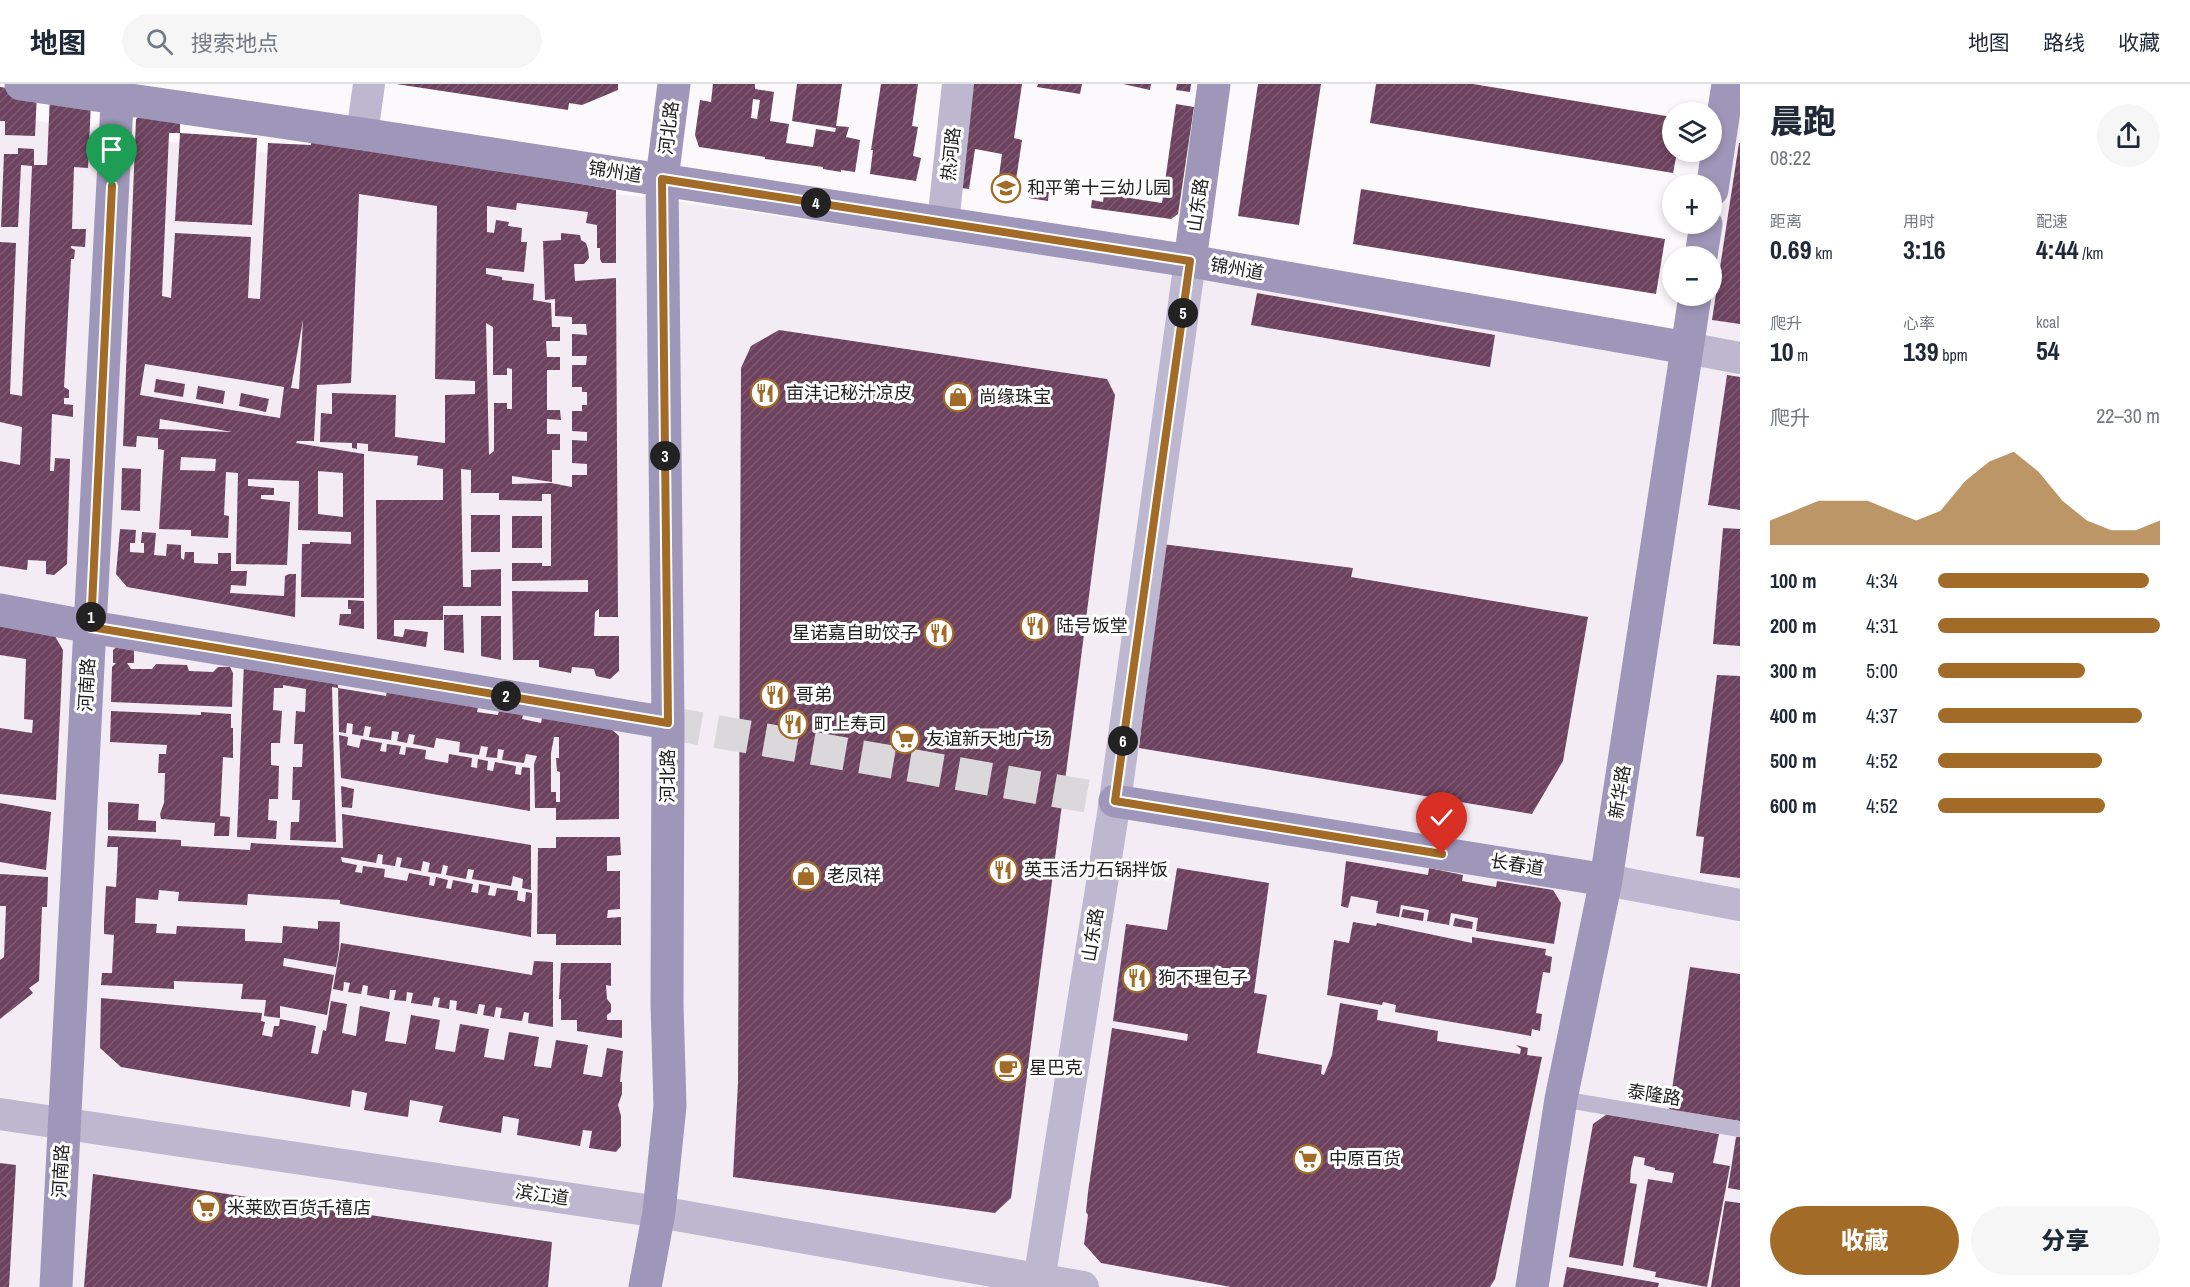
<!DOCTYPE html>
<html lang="zh">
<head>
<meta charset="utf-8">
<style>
  :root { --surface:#fff; --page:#f6f6f7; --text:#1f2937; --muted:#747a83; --line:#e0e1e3; --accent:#a26b27 }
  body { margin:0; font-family:"Archivo Narrow","Noto Sans SC",sans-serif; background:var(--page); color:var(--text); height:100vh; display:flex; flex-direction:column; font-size:22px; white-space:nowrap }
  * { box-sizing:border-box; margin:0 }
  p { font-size:20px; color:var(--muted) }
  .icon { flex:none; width:33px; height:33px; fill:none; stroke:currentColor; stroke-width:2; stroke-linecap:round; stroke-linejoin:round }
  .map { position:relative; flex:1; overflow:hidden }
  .details { display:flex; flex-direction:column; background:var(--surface); width:450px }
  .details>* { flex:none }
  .buttons { position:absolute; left:1662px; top:18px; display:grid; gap:12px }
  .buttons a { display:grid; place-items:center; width:60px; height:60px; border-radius:50%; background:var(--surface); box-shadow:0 3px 9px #0003; font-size:30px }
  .pin { position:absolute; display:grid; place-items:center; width:51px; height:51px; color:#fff; margin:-62px -26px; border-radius:50% 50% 50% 0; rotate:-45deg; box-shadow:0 0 6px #0007 }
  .pin .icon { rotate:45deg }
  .km { position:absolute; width:30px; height:30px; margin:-15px; border-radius:50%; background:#222; color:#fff; font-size:16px; line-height:30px; text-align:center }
  .round { display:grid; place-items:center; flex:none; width:63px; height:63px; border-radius:32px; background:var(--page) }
  .head { display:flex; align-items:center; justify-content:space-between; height:102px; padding:0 30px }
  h1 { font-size:33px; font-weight:800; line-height:45px }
  .figures { display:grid; grid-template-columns:repeat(3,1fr); gap:9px; height:102px; padding:6px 30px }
  .figures div { display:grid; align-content:center }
  .figures b { font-size:26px; font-weight:800 }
  .figures small { font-size:16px; font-weight:400 }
  .figures p { font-size:16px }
  .chart { height:168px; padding:12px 30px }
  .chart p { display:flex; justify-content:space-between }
  .chart svg { width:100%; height:108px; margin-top:6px; fill:var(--accent); opacity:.7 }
  .primary-button { display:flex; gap:12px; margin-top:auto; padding:12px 30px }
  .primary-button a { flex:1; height:69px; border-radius:36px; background:var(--accent); color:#fff; font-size:24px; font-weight:800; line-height:69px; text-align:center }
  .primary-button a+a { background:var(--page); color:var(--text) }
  ul { padding:0 30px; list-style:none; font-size:20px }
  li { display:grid; grid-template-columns:96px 72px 1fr; align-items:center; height:45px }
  li i { height:15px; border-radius:8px; background:var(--accent) }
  header { display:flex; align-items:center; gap:36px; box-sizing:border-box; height:84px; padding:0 30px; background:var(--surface); border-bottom:2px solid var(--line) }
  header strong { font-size:28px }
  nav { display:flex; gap:33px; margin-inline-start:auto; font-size:21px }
  .search { width:420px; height:54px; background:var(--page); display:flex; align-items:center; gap:15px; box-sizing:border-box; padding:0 21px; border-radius:33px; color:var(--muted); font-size:22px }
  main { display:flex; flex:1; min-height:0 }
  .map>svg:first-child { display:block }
  .built { fill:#f3ecf5 }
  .building { fill:url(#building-hatch); fill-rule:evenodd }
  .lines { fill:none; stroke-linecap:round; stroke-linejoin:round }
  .secondary-tunnel { stroke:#dad8db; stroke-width:33; stroke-dasharray:33 16; stroke-linecap:butt }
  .lane { stroke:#bdb7cf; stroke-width:16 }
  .street { stroke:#bdb7cf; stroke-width:32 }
  .secondary { stroke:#9f97b9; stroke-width:33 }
  .route-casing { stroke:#fff; stroke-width:12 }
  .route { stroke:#a26b27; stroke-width:8 }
  .labels { text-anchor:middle; stroke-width:6; stroke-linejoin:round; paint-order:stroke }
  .street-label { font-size:18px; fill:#202020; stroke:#fff }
  .poi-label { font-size:18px; fill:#202020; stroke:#fff; text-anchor:start }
</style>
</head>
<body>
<header>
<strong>地图</strong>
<div class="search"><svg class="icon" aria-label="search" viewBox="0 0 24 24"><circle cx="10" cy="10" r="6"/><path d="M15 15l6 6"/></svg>搜索地点</div>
<nav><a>地图</a><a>路线</a><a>收藏</a></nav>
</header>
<main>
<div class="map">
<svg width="1740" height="1203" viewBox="0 0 1740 1203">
  <defs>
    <pattern id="building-hatch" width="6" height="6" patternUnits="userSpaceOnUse" patternTransform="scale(1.5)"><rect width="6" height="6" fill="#6d425f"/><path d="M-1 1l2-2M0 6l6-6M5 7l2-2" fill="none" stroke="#7d5a72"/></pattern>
  </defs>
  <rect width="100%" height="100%" fill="#fbf9fc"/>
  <!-- built -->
  <path class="built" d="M1740,19V1203H0V31L172,58L667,116L1165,188L1695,278L1707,212H1712V186Z"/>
  <!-- building -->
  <path class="building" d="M396,0H618V6L582,21L569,19L568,26Z
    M713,0H755V5L774,8L770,37L789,40L786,59L813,63L816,45L835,48L836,44L792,37L797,0H842L836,42L849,43L846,53L860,56L855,88L841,86V88L823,85V83L765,75V73L699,63L695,51L700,16L711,18ZM753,15L760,16L757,35L751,34Z
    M881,0H918L912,42L918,43L913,72L921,74L916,97L870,90L873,66H871Z
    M968,0H1022L1014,54L1022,56L1016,96L999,92L1002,70L975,65L969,105L952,103Z
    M1038,0H1082L1080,10L1037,3Z
    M1123,0H1151L1150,6Z
    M1177,0H1191L1190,8L1176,6Z
    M1258,0H1321L1299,141L1238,132Z
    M1376,0H1473L1672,33V68H1677L1673,89L1370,39Z
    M0,3L37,8L35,52L5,51V37H0Z
    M50,10L91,17L88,84L74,83L72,145H86L85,163L71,162V164L75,166L74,175H71L64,303L69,306V314H64V320L73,321V333L52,330L50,387H54L55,374L70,375L67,480L54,491L46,490V477L28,476L27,486L0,482V377L20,381L22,343L0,338V158L16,159L10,310L22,312L32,82L21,81L18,143H1L4,70H18V64L34,65V81H47Z
    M1176,20L1194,23L1178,130L1171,135L1091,124L1092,116L1103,118L1104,110L1162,119Z
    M147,26L180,40V49H169L162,212L171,214L175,149L251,153L248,214L260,215L268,59L311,61L312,53L616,106V179H602L600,175V164H597V141L586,139L588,128L517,119L516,126L487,122V148L494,149L496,136L509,138L508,142L522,144L521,158H527L524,188L486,184V190L502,193V196L534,200L533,216L551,219L552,243H560V257H546L547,273H560V286H547V326H560L561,336L547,335V350H560V366H552V398L512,392V400L551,399L572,403V391H587V380L572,379V356L587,357V348L572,347V327H582V321H587V308H582V303H572V281H586L587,272H572V250L587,251L586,240H572V233L555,232V215L545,216L543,157L561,156V149L580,151L581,156L586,159L588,165L589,174L584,180H574L575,197L616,194L618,533H599V525L595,528L594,552H619V587L610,595L596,592L594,585L572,583L571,589L539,583V576H513L512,507L588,508V496L512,497V479H542V482H551V410H542V417L499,416V409H471V386L461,385L463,503H471V486L501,485V522H443V536H394V552L403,553L405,545L428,548L426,563L377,555L376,416H443V385L417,381L418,372L368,367V360L357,359V365L352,364V359L320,358L321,329L332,330V309L396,311L395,353L445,359V311L475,310V297L435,295L437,122L359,110L351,299L317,301L314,357H297L296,359L364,370V514L301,513L302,460H310V458L351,460V448L298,446L299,397L248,395V402L274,404V411H261V415L290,418L287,481L236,480L238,389L226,388L224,431L229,432L228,454L191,452V446L159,445L164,366L158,365V354L137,352L136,363L123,362L136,35ZM303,236L299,305L291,304ZM486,239L493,243V291H507V284L512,285V325H507V319H494V367L489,371ZM145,280L284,303L280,334L140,311ZM160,335L232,348L159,345ZM181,373L216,375L215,387L180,386ZM318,387L343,389V433L318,430Z
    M180,49L257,54L252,141L175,137Z
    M1739,59H1740V240L1712,236Z
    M1030,103L1049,106L1048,117L1029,114Z
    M1361,105L1665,155L1656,210L1353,160Z
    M1257,209L1495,251L1490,283L1251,241Z
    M779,246L1107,295L1115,311L1011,1114L995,1129L733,1093L738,999L741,284L751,262Z
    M1727,291L1740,293V426L1708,421Z
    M156,295L185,300L183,313L154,308Z
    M198,302L225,307L223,320L196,315Z
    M241,309L269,315L266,328L239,322Z
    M122,384L141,385L140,427L121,426Z
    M471,431H500V468H471Z
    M512,432H542V464H512Z
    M1723,444L1740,445V562L1713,560Z
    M120,445L136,446L135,459H130V468L144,469V459H141L142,448L156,449L154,471L166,472L167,460L181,461V474L184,476L185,468H194V479L218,480V469H231V487H247L246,502L231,501L230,509L284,512L285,492L289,490H296L295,533L127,503L116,490Z
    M1162,460L1353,484L1351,493L1588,533L1563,677L1532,730L1139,664Z
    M348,516L364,517V545L339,541L340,530H351V525H348Z
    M444,531H463L464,569L444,566Z
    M0,532L48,540L63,566L56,716L0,710V644L32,649L33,636L24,635L26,575L0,571Z
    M481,532H501V576L481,572Z
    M124,557L134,559V579H127L131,585H152L156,580L187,581L189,587L213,588L218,583H230L233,589L232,623L111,618L112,583L116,579H113V566Z
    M244,578L338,594V604L332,603L336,758L290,756L291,738H299L300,716H292L293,683H302L303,660H294L296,627L305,628L306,605L283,601V604H274L273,626L282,627L280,659H271V681L279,682L278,715H269L268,736L277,737L276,755L237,753Z
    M1717,591L1740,592V794L1700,789L1704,753L1696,752Z
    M388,602L479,618L477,628L498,631L500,622L524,626L522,635L541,639L543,629L606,640L619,652V735L556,736V724H535L534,680L537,672L526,670L524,679L502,676L504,666L498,665L497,674L486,673L488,663L481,662L479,671L459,668L460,658L436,654L434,664L413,660L415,651L409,650L407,659L397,657L399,648L392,647L391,656L369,653L371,643L365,642L363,652L352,650L353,640L347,639L346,649L339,648L338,604L386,612ZM554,653H559V674H556L557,687L560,688V718H556V708H551V669Z
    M111,627L201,631V628L231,630V644H233V674L223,673L220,732L230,733L229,752H214L215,739L161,735L160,730L164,719L165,689H158L159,670H166L167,661L110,658Z
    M339,651L348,653L347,661L359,664L361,655L382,659L380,667L386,668L387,660L401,662L399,670L405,671L406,663L426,666L425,675L448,679L449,670L472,674L471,683L477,684L478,675L488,677L487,686L493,687L495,678L516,682L515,690L521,691L522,683L530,684V727L341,694Z
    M341,702L354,705L352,724L342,723Z
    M108,718L139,720L138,736L156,737V748L108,746Z
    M0,719L51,728L46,786L0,778Z
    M342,730L531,761V806L522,804L523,795L513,792L511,802L472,795L474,786L468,785L466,795L446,791L448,782L443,781L441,790L428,788L430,779L423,777L421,787L400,783L402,774L397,773L395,782L382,780L383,771L378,770L376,779L341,773L342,778L357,781L355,788L362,789L363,782L385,785L384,793L407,797L409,789L430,793L429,801L434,802L436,793L448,796L446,804L451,805L453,796L473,800L471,808L478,809L479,800L490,802L488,811L495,812L497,804L518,807L517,816L525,818L526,808L532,809L531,853L340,820V816L248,810L247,821L178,817L179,808L159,806L158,816L136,814L135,839L157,840L156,849L176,850L177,842L245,845V857L282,859L283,842L318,845V837L340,838L339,865L336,883L284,874L283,882L334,891L327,931L280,922V934L264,932L266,916L241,915L243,900L174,897V905L101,901L102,889H112L114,851L104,850V839L106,802L116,803L117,785L118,763H107L108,752L181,756V762L250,766L251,759L341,764H343Z
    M556,753H620L621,771L607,772V787H620V825L608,826L607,834L621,833V861H556V850H537L538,764H556Z
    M1346,777L1428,791L1429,784L1463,791L1462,797L1496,803L1497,797L1553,806L1561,819L1554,860L1476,847L1478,834L1451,829L1449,841L1427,837L1429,826L1401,821L1399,833L1376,829L1378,817L1351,812L1348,824L1341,822Z
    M1177,784L1269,799L1254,909L1267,911L1257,969L1322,981L1321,990L1324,991L1332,971L1340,919L1378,926L1377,936L1438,947L1437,957L1520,970L1521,965L1516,961L1528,964L1527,971L1542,973L1495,1195L1490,1203H1231L1101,1179L1084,1160L1088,1131L1086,1128L1088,1108L1112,944L1187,957L1188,950L1113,937L1126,840L1167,846Z
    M0,790L48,793L47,823H42L39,897L29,904L33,909L0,935V876L4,873L6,822H0Z
    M1403,825L1424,829L1423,837L1401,833Z
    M1455,834L1473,838L1472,845L1453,842Z
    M1353,838L1376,842L1377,839L1472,859V853L1546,865L1545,871L1552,873L1550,889L1543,888L1536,929L1542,930L1540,947L1532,945L1531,952L1395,928L1396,921L1383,918L1382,921L1327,911L1334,856L1349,859Z
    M341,859L532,891L534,877L553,878V943L528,939L529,929L524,928L522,937L500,934L502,924L496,923L494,933L483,931L485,921L479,920L477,930L456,926L457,917L450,916L449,925L438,923L440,914L434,913L432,922L411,919L413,909L407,908L406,917L394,916L396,906H390L389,915L367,911L368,902L363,901L361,910L348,908L350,899L344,898L343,907L333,905Z
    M561,879H611V902L606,901L607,915L611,920V928L607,931V936H622V954L577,947V936H561V915H559Z
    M1690,883L1740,890V1037L1669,1026Z
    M101,914L262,929L261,937L265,938L262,951L272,953L274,942H279L280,935L316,942L311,969L318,970L323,946L326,947L331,917L347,920L342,949L356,952L360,922L390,928L385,957L406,960L411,931L440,936L435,965L455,968L460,940L489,945L484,973L504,976L509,948L539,953L534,982L551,984L556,956L588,961L583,990L602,993L607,964L623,967L620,998H622V1010L618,1021L621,1032V1062L616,1068L589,1064L592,1047L583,1046L580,1062L517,1051L519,1035L503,1032L501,1049L439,1038L443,1022L410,1016L408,1033L364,1026L367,1009L352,1006L350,1023L121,983L100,964Z
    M1607,1030L1719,1050L1713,1079L1730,1082L1707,1203L1655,1193L1656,1188L1633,1183L1648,1095L1672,1099L1674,1089L1655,1086V1084L1644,1081L1645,1074L1634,1072L1631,1085L1630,1099L1637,1100L1623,1182L1569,1173L1593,1040Z
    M1736,1053H1740V1106L1728,1104Z
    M0,1079L16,1081L9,1203H0Z
    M93,1090L552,1158L548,1203H84Z
    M1725,1117L1740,1119V1203H1711Z
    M1567,1183L1659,1199L1658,1203H1563Z"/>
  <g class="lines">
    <!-- secondary-tunnel -->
    <path class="secondary-tunnel" d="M668,639L1115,717"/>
    <!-- lane -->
    <path class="lane" d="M1561,1015L1740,1045"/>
    <!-- street -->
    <path class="street" d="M362,50L369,0
      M943,139L958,0
      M1687,264L1740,274
      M1606,796L1740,821
      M0,1030L659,1128L1083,1203
      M1038,1203L1115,717L1190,177"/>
    <!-- secondary -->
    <path class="secondary" d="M21,0L362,50L1190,177L1687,264
      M1712,106L1728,0
      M1701,172L1706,140
      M1190,177L1214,0
      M0,526L91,543L668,639
      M1115,717L1606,796
      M56,1203L118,0
      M645,1203L659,1128L670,1022L667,920L668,639L662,95L674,0
      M1532,1203L1561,1015L1606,796L1695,212"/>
  </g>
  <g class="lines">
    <!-- route casing -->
    <g class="route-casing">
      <path id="route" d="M112,102L91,543L668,639L662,95L1190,177L1115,717L1442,770"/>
    </g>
    <!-- route -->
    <use href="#route" class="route"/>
  </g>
  <!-- icons -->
  <defs>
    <g id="school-ring" transform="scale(1.5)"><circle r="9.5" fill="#fff" stroke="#a26b27" stroke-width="1.5"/><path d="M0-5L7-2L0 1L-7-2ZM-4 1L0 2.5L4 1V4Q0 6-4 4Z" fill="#a26b27"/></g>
    <g id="restaurant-ring" transform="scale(1.5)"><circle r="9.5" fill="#fff" stroke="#a26b27" stroke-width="1.5"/><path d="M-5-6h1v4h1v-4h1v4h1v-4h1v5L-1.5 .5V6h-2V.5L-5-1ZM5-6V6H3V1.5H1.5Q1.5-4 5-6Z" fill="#a26b27"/></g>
    <g id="shop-ring" transform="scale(1.5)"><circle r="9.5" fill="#fff" stroke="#a26b27" stroke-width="1.5"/><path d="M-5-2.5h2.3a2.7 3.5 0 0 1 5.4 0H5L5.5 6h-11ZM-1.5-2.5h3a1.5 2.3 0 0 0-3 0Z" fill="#a26b27"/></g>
    <g id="supermarket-ring" transform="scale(1.5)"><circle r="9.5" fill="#fff" stroke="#a26b27" stroke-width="1.5"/><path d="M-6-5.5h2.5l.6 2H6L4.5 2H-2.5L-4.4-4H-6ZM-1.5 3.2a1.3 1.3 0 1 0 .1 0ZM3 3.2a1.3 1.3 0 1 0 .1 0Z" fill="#a26b27"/></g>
    <g id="cafe-ring" transform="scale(1.5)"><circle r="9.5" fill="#fff" stroke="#a26b27" stroke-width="1.5"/><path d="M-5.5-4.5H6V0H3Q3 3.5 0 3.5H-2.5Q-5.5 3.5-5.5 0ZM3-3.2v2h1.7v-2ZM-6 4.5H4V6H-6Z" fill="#a26b27"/></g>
  </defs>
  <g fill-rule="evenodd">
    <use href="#school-ring" x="1006" y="104"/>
    <use href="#restaurant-ring" x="765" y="309"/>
    <use href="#shop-ring" x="958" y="313"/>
    <use href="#restaurant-ring" x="1035" y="542"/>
    <use href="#restaurant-ring" x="939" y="549"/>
    <use href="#restaurant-ring" x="775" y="611"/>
    <use href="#restaurant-ring" x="793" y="640"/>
    <use href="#supermarket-ring" x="905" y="655"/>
    <use href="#restaurant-ring" x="1003" y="786"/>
    <use href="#shop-ring" x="806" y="792"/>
    <use href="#restaurant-ring" x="1137" y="894"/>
    <use href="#cafe-ring" x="1008" y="984"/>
    <use href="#supermarket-ring" x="1308" y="1075"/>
    <use href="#supermarket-ring" x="206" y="1124"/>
  </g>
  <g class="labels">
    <!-- street labels -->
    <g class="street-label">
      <text transform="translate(669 44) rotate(-83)" y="6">河北路</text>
      <text transform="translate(951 70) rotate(-84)" y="6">热河路</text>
      <text transform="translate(615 88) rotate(9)" y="6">锦州道</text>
      <text transform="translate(1198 121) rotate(-82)" y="6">山东路</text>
      <text transform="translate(1237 185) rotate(10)" y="6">锦州道</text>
      <text transform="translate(87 601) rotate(-87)" y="6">河南路</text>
      <text transform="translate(668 692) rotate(-90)" y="6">河北路</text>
      <text transform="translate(1620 708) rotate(-81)" y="6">新华路</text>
      <text transform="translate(1517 781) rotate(9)" y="6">长春道</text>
      <text transform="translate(1093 851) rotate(-81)" y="6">山东路</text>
      <text transform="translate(1654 1011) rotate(9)" y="6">泰隆路</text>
      <text transform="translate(61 1087) rotate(-87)" y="6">河南路</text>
      <text transform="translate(542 1111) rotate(8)" y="6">滨江道</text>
    </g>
    <!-- poi labels -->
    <g class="poi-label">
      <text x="1027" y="110">和平第十三幼儿园</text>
      <text x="786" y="315">亩沣记秘汁凉皮</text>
      <text x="979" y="319">尚缘珠宝</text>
      <text x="1056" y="548">陆号饭堂</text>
      <text x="918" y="555" text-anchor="end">星诺嘉自助饺子</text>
      <text x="796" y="617">哥弟</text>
      <text x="814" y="646">町上寿司</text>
      <text x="926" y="661">友谊新天地广场</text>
      <text x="1024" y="792">英玉活力石锅拌饭</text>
      <text x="827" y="798">老凤祥</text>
      <text x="1158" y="900">狗不理包子</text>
      <text x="1029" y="990">星巴克</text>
      <text x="1329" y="1081">中原百货</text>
      <text x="227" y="1130">米莱欧百货千禧店</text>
    </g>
  </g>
</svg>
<div class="buttons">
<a><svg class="icon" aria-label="layers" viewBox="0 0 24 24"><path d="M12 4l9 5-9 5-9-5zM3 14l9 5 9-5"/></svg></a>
<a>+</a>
<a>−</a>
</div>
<div class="pin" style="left:112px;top:102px;background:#1e9e55"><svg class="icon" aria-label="arrive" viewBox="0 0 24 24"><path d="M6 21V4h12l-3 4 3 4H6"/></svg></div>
<div class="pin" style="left:1442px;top:770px;background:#d93025"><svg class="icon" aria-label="check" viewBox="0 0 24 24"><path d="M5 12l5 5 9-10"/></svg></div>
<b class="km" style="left:91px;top:533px">1</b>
<b class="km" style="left:506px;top:612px">2</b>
<b class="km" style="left:665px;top:372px">3</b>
<b class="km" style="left:816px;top:119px">4</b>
<b class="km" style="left:1183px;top:229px">5</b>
<b class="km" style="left:1123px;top:657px">6</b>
</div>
<section class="details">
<div class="head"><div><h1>晨跑</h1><p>08:22</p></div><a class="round"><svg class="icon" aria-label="share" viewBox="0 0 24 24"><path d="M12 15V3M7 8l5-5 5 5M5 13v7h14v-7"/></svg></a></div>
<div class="figures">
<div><p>距离</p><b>0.69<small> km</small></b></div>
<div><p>用时</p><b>3:16</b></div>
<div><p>配速</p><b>4:44<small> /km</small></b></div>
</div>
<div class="figures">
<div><p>爬升</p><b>10<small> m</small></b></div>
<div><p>心率</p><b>139<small> bpm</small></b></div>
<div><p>kcal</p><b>54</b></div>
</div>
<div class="chart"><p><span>爬升</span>22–30 m</p>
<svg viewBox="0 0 160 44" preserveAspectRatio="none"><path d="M0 44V34L10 30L20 26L30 26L40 26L50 30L60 34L70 30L80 18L90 10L100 6L110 14L120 26L130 34L140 38L150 38L160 34V44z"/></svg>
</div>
<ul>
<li><b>100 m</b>4:34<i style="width:95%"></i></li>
<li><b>200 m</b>4:31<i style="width:100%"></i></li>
<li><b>300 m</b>5:00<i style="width:66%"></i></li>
<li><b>400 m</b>4:37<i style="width:92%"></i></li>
<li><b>500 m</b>4:52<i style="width:74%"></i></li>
<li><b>600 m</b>4:52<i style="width:75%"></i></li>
</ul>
<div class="primary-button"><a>收藏</a><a>分享</a></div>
</section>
</main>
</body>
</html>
